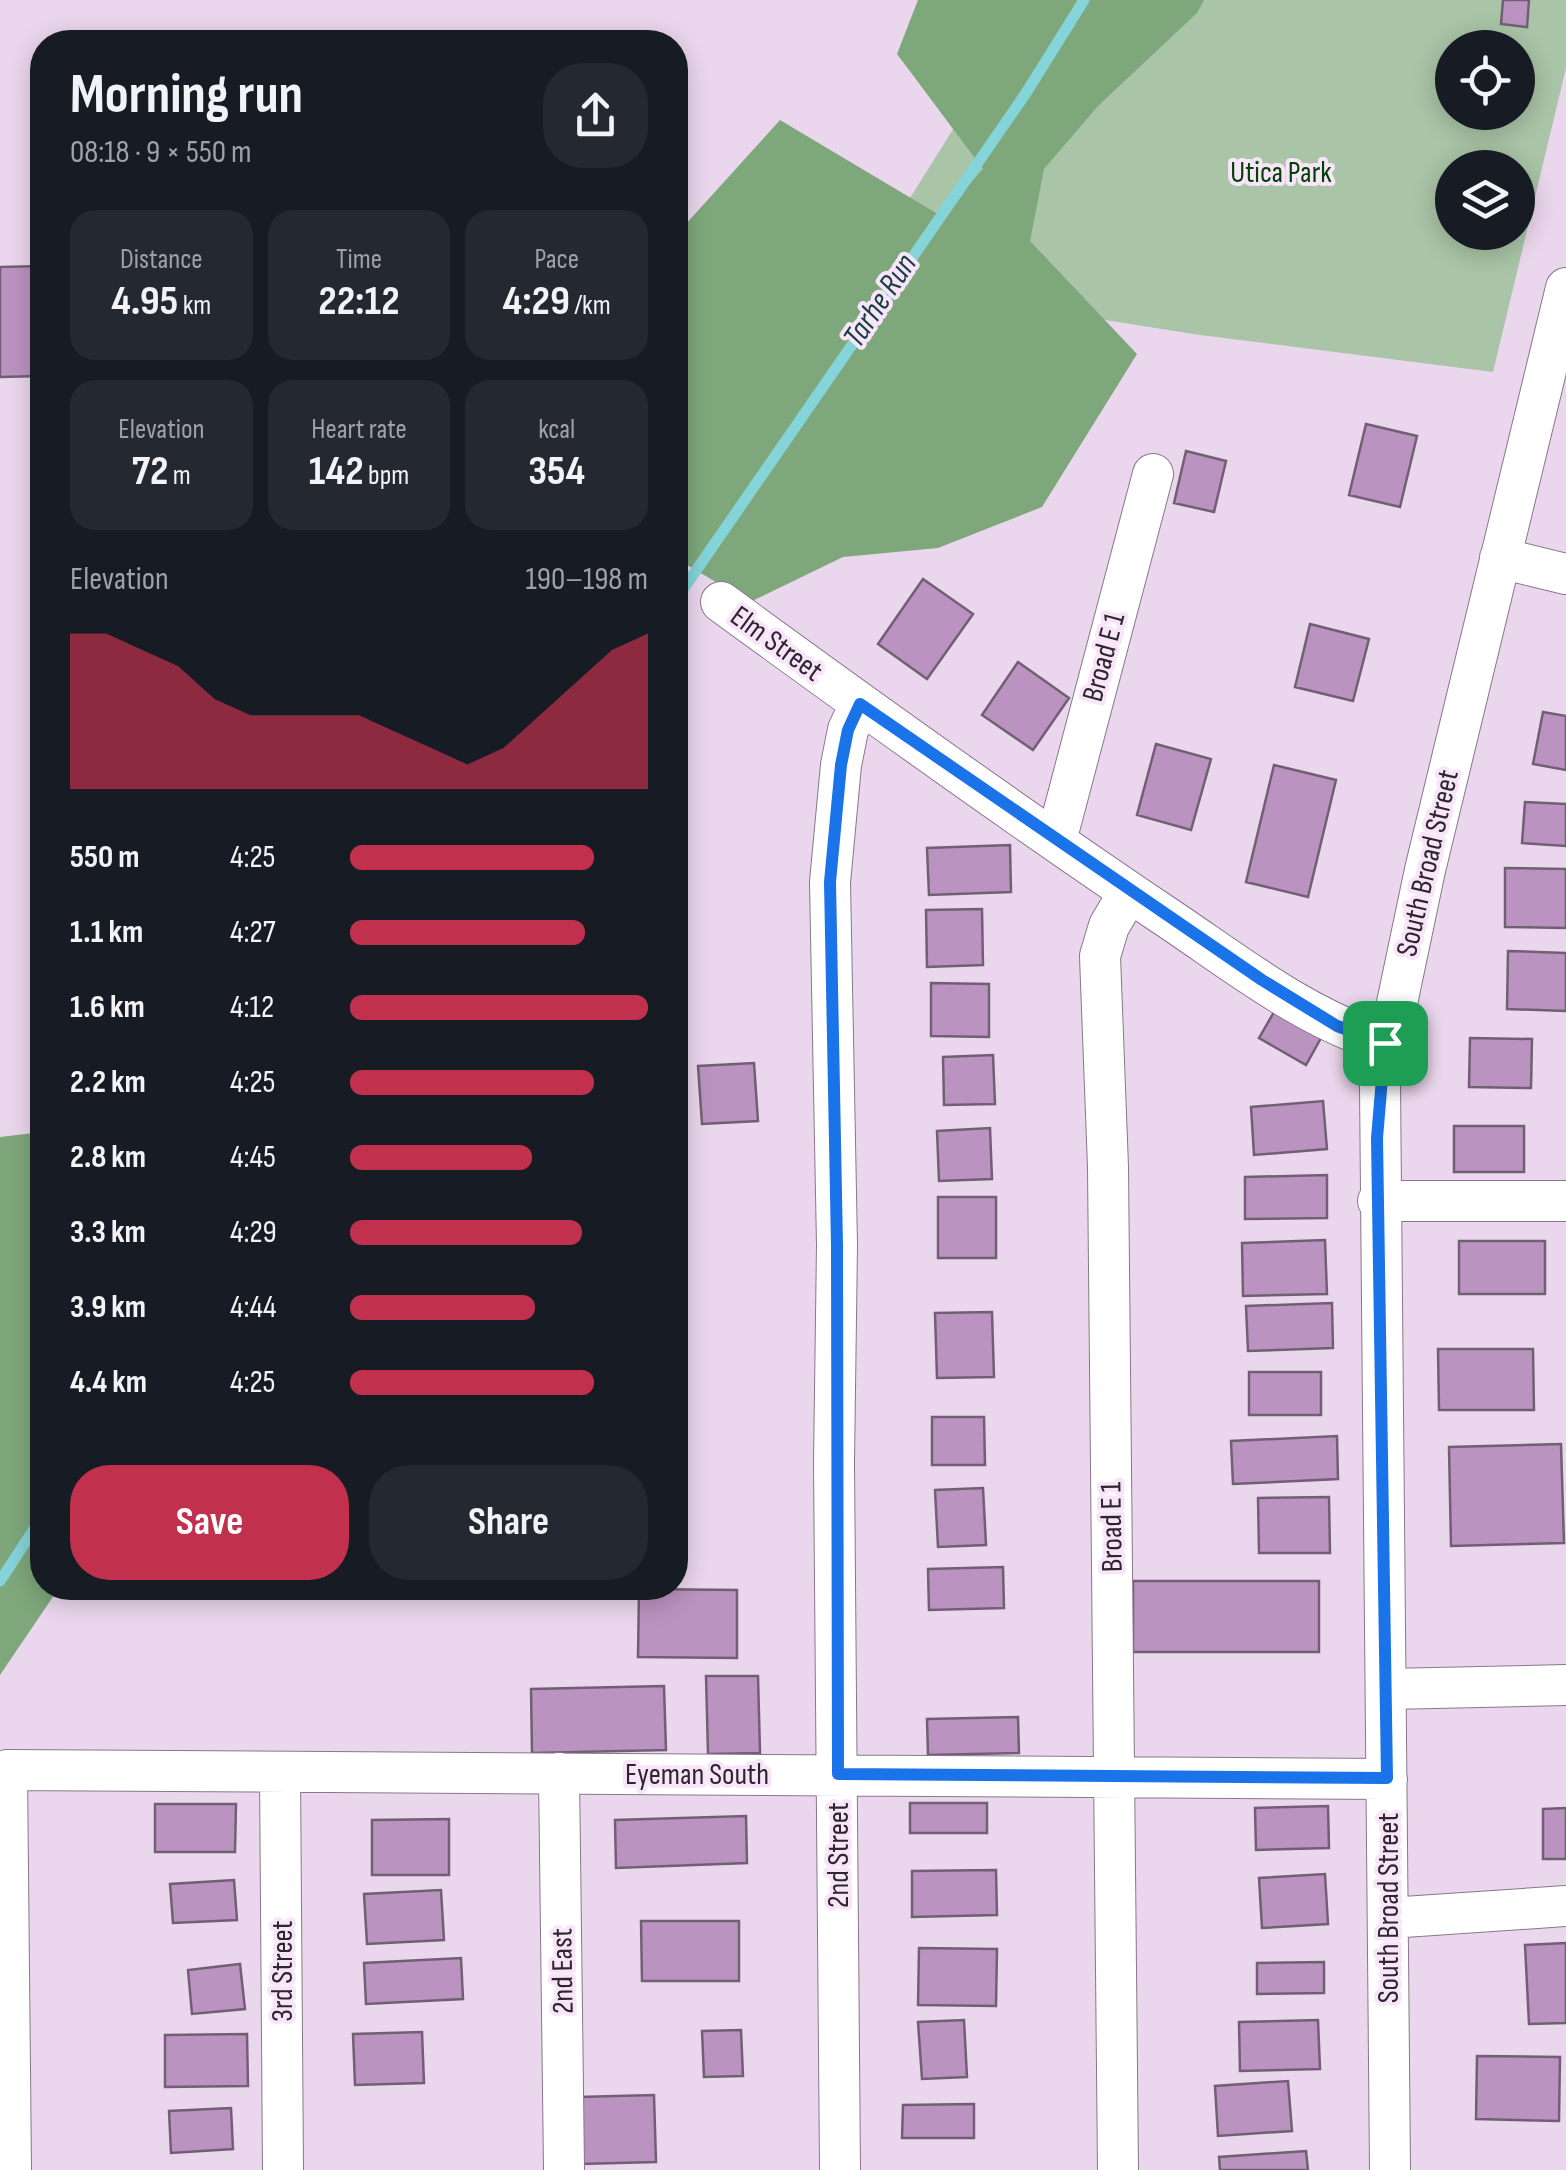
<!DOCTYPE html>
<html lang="en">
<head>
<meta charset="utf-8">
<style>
  :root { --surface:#171b24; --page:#242831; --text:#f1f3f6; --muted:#9ea1a6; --accent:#c1314d }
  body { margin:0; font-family:"Sofia Sans Condensed",sans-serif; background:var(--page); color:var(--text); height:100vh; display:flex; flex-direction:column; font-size:38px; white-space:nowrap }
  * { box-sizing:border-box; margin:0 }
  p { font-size:32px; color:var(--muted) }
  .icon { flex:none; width:55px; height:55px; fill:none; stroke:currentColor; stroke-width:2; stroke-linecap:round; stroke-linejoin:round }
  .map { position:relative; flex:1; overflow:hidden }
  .drawer { position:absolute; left:30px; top:30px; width:658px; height:1570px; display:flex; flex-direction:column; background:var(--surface); border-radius:40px; box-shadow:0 5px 25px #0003 }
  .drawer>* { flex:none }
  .controls { position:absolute; left:1435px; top:30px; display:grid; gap:20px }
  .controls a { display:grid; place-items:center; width:100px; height:100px; border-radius:50%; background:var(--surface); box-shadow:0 5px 25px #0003; font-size:50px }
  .pin { position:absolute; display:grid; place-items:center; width:85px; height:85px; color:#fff; margin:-42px; border-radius:20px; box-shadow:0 5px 15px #0006 }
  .round { display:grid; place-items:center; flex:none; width:105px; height:105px; border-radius:40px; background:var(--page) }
  .summary { display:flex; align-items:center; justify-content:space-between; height:170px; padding:0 40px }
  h1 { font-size:55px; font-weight:700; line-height:75px }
  .stats { display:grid; grid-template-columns:repeat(3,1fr); gap:15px; height:170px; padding:10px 40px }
  .stats div { display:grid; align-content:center; border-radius:25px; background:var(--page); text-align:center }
  .stats b { font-size:42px; font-weight:700 }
  .stats small { font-size:28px; font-weight:400 }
  .stats p { font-size:28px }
  .chart { height:280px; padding:20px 40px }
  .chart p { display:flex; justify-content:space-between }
  .chart svg { width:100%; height:180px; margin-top:10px; fill:var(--accent); opacity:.7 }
  .button { display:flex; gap:20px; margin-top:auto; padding:20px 40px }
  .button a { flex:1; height:115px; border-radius:40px; background:var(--accent); color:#fff; font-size:40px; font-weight:700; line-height:115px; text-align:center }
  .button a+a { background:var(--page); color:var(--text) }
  ul { padding:0 40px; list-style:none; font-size:32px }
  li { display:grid; grid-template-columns:160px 120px 1fr; align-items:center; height:75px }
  li i { height:25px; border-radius:12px; background:var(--accent) }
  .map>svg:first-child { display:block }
  .green { fill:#a9c4a7; fill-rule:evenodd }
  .forest { fill:#7ea77b }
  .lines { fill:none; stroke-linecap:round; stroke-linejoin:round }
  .stream { stroke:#85d4d9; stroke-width:11 }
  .building { fill:#bb93c0; stroke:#716073; stroke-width:2.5 }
  .minor-casing { stroke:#88778a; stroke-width:42 }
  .minor { stroke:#fff; stroke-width:40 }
  .route-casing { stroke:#fff; stroke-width:20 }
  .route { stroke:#1a73e8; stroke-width:12 }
  .labels { text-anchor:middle; stroke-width:8; stroke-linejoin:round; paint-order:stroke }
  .park-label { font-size:30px; fill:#014103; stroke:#f8e5fa }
  .street-label { font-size:30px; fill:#2e262e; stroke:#f8e5fa }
  .water-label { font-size:32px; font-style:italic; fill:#183e40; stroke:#f8e5fa }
</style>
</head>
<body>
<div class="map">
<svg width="1566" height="2170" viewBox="0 0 1566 2170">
  <rect width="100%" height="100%" fill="#ebd7ed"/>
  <!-- green -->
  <path class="green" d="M1034,0H1566V68L1493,372L1200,335L858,281ZM1452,48H1518V112H1452ZM1452,168H1518V232H1452Z"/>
  <!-- forest -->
  <path class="forest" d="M918,0H1204L1197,13L1098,106L1044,169L1030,241L1137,354L1042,507L938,548L843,557L750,602L675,558V236L780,120L941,216L983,169L897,54Z
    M42,1132V1588H59L0,1675V1137Z"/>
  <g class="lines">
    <!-- stream -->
    <path class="stream" d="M675,601L1026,93L1084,0
      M0,1581L42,1517"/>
  </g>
  <!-- building -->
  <path class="building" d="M1503,0H1529L1527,27L1501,24Z
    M42,266V376L0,377V267Z
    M1366,424L1417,436L1400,507L1349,495Z
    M1186,451L1226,461L1214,512L1174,503Z
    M923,579L973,614L927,679L878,644Z
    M1310,624L1369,639L1353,701L1295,687Z
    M1018,662L1069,698L1033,750L982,715Z
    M1543,712L1566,716V770L1533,764Z
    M1156,744L1211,759L1191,830L1137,815Z
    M1274,765L1336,780L1308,897L1246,882Z
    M1525,802L1566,804V846L1522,843Z
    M1010,845L1011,892L929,895L927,848Z
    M1505,868L1566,869V928L1505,927Z
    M982,909L983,965L927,967L926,910Z
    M1508,951L1566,953V1011L1507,1009Z
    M931,983L989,984V1037L931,1036Z
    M1274,1012L1321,1038L1306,1065L1259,1038Z
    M1470,1038L1532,1039L1531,1088L1469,1087Z
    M993,1055L995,1104L944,1105L943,1057Z
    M754,1063L758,1121L702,1124L698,1066Z
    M1323,1101L1327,1149L1254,1155L1251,1107Z
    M1454,1126H1524V1172H1454Z
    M990,1128L992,1179L939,1181L937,1131Z
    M1327,1175V1218L1245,1219V1177Z
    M938,1197H996V1258H938Z
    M1325,1240L1327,1294L1243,1296L1242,1243Z
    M1459,1241H1545V1294H1459Z
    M1332,1303L1333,1348L1248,1351L1246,1306Z
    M992,1312L994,1377L937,1378L935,1313Z
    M1438,1349H1533L1534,1410H1439Z
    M1249,1372H1321V1415H1249Z
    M932,1417H984L985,1465H932Z
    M1337,1436L1338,1479L1233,1484L1231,1441Z
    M1561,1444L1564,1543L1451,1546L1449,1447Z
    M983,1488L986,1545L938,1547L935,1490Z
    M1329,1497L1330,1553H1259L1258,1498Z
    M1003,1567L1004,1608L929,1610L928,1569Z
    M1133,1581H1319V1652H1133Z
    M639,1589L737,1590V1658L638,1657Z
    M706,1676H758L760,1753L708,1754Z
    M664,1686L666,1750L532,1753L531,1689Z
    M1018,1717L1019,1753L928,1755L927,1719Z
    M910,1803H987V1833H910Z
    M155,1804H236L235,1852H155Z
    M1328,1806L1329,1848L1256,1850L1255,1808Z
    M1566,1808V1859H1543V1809Z
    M746,1816L747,1863L616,1868L615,1820Z
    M449,1819V1875H372V1820Z
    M996,1870L997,1915L912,1917V1871Z
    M1325,1874L1328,1924L1262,1928L1259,1878Z
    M234,1880L237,1920L173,1923L170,1884Z
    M441,1890L444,1940L367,1944L364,1894Z
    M641,1921H739V1981H642Z
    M1566,1943V2023L1529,2024L1525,1945Z
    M919,1948L997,1949L996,2006L918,2005Z
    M461,1958L463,1999L366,2004L364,1963Z
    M1324,1962V1993L1257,1994V1963Z
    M240,1964L245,2009L192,2014L188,1970Z
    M964,2020L967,2077L922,2079L918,2022Z
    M1318,2020L1320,2069L1240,2071L1239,2022Z
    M741,2030L743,2076L704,2077L702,2031Z
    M422,2032L424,2083L355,2085L353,2034Z
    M247,2034L248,2086L165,2087V2035Z
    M1477,2056L1560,2057L1559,2121L1476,2119Z
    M1288,2081L1292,2131L1218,2136L1215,2086Z
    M654,2095L656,2162L580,2164L579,2097Z
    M974,2104V2138H902L903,2105Z
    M231,2108L233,2149L171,2153L169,2111Z
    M1306,2151L1308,2170H1220L1219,2157Z"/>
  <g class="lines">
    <!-- minor casing -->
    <g class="minor-casing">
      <path id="minor" d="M1500,558L1566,574
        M721,602C866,708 1012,813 1162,914C1233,961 1303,1018 1385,1043
        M1056,841L1153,474
        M1378,1201H1566
        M1388,1689L1566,1685
        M280,1772L283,2170
        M559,1773L564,2170
        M1389,1918L1566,1906
        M11,2170L7,1770L1387,1779
        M840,2170L834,1463L837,1245L830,882L841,765L848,730L860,704
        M1118,2170L1108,1167L1100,956L1109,926L1129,892
        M1390,2170L1380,1084L1425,870L1566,288"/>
    </g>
    <!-- minor -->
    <use href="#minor" class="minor"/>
  </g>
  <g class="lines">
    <!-- route casing -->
    <g class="route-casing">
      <path id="route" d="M860,704L1262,980L1337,1026L1385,1043L1377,1138L1387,1778L838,1774L837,1245L830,882L841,765L848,730Z"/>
    </g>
    <!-- route -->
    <use href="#route" class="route"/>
  </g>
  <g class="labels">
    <!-- park labels -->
    <g class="park-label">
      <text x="1281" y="182">Utica Park</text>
    </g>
    <!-- street labels -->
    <g class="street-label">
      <text transform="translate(777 643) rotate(36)" y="10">Elm Street</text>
      <text transform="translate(1103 657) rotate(-75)" y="10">Broad E 1</text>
      <text transform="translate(1427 863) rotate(-77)" y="10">South Broad Street</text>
      <text transform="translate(1111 1527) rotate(-91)" y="10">Broad E 1</text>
      <text x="697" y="1784">Eyeman South</text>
      <text transform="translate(838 1855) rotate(-90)" y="10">2nd Street</text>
      <text transform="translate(1388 1908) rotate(-90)" y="10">South Broad Street</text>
      <text transform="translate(282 1971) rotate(-90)" y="10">3rd Street</text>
      <text transform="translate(562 1971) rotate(-91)" y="10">2nd East</text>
    </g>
    <!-- water labels -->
    <g class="water-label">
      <text transform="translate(879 300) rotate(-56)" y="11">Tarhe Run</text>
    </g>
  </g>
</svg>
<div class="controls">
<a><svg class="icon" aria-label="locate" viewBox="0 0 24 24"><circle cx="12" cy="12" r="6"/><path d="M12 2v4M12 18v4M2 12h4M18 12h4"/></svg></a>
<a><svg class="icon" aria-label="layers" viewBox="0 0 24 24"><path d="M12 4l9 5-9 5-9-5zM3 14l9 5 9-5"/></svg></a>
</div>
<div class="pin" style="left:1385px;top:1043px;background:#1e9e55"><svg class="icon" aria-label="arrive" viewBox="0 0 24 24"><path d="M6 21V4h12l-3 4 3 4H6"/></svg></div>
<section class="drawer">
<div class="summary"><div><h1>Morning run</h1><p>08:18 · 9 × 550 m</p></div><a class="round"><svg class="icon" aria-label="share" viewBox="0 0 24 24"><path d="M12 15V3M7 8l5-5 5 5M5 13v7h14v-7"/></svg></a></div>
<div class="stats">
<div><p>Distance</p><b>4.95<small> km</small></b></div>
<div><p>Time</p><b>22:12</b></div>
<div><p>Pace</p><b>4:29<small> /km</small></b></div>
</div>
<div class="stats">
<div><p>Elevation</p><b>72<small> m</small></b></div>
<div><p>Heart rate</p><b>142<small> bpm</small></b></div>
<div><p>kcal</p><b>354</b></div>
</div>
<div class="chart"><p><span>Elevation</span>190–198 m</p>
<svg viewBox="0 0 160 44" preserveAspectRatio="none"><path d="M0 44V6L10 6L20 10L30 14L40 22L50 26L60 26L70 26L80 26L90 30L100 34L110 38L120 34L130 26L140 18L150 10L160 6V44z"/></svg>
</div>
<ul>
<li><b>550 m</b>4:25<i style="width:82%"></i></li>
<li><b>1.1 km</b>4:27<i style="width:79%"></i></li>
<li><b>1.6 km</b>4:12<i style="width:100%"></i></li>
<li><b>2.2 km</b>4:25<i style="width:82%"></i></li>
<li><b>2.8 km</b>4:45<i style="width:61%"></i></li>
<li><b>3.3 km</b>4:29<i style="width:78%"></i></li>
<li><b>3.9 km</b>4:44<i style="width:62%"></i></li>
<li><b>4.4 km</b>4:25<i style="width:82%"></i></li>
</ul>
<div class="button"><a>Save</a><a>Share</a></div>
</section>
</div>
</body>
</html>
